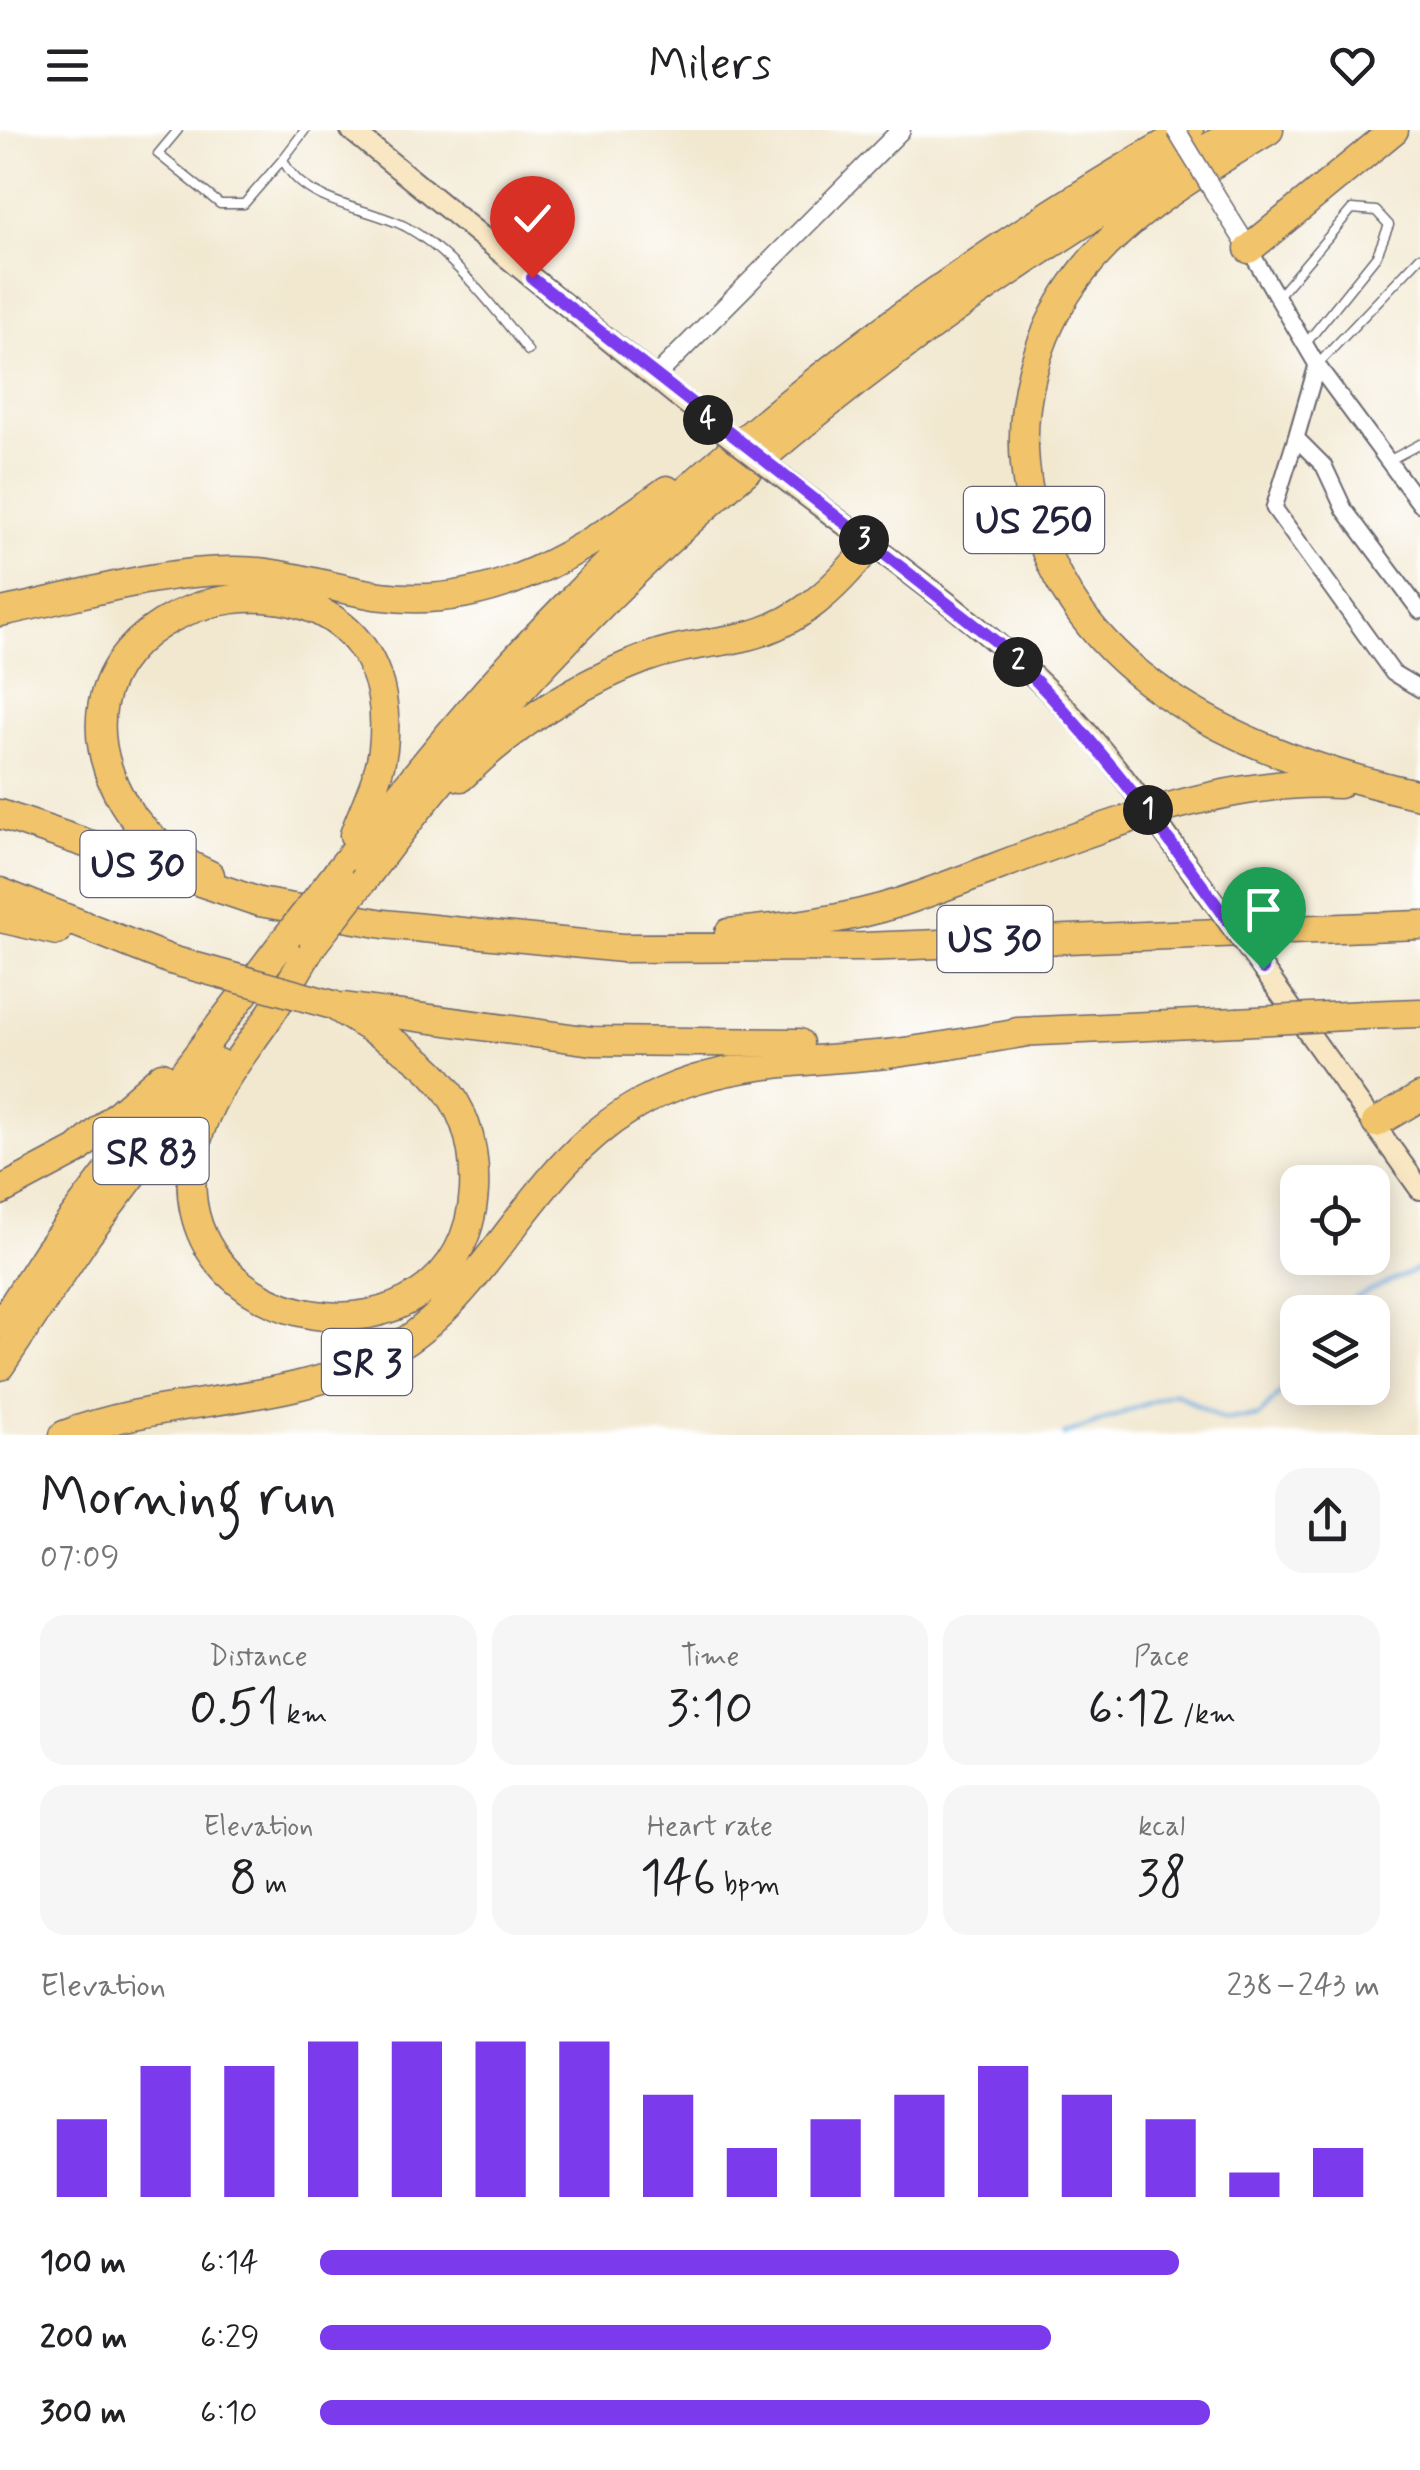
<!DOCTYPE html>
<html lang="en">
<head>
<meta charset="utf-8">
<style>
  :root { --surface:#fff; --page:#f6f6f6; --text:#202124; --muted:#757577; --accent:#7c3aed }
  body { margin:0; font-family:Mynerve,sans-serif; background:var(--page); color:var(--text); height:100vh; display:flex; flex-direction:column; font-size:38px; white-space:nowrap }
  * { box-sizing:border-box; margin:0 }
  p { font-size:32px; color:var(--muted) }
  .icon { flex:none; width:55px; height:55px; fill:none; stroke:currentColor; stroke-width:2; stroke-linecap:round; stroke-linejoin:round }
  .map { position:relative; height:1305px; overflow:hidden }
  .side { display:flex; flex-direction:column; background:var(--surface); flex:1 }
  .side>* { flex:none }
  .controls { position:absolute; left:1280px; top:1035px; display:grid; gap:20px }
  .controls a { display:grid; place-items:center; width:110px; height:110px; border-radius:20px; background:var(--surface); box-shadow:0 5px 25px #0003; font-size:50px }
  .pin { position:absolute; display:grid; place-items:center; width:85px; height:85px; color:#fff; margin:-102px -42px; border-radius:50% 50% 50% 0; rotate:-45deg; box-shadow:0 0 10px #0007 }
  .pin .icon { rotate:45deg }
  .km { position:absolute; width:50px; height:50px; margin:-25px; border-radius:50%; background:#222; color:#fff; font-size:28px; line-height:50px; text-align:center }
  .round { display:grid; place-items:center; flex:none; width:105px; height:105px; border-radius:30px; background:var(--page) }
  .summary { display:flex; align-items:center; justify-content:space-between; height:170px; padding:0 40px }
  h1 { font-size:55px; font-weight:600; line-height:75px }
  .metrics { display:grid; grid-template-columns:repeat(3,1fr); gap:15px; height:170px; padding:10px 40px }
  .metrics div { display:grid; align-content:center; border-radius:25px; background:var(--page); text-align:center }
  .metrics b { font-size:50px; font-weight:600 }
  .metrics small { font-size:28px; font-weight:400 }
  .metrics p { font-size:28px }
  .chart { height:280px; padding:20px 40px }
  .chart p { display:flex; justify-content:space-between }
  .chart svg { width:100%; height:180px; margin-top:10px; stroke:var(--accent); stroke-width:6 }
  ul { padding:0 40px; list-style:none; font-size:32px }
  li { display:grid; grid-template-columns:160px 120px 1fr; align-items:center; height:75px }
  li i { height:25px; border-radius:12px; background:var(--accent) }
  header { display:flex; justify-content:space-between; align-items:center; height:130px; padding:0 40px; background:var(--surface); font-size:45px; font-weight:600 }
  .map>svg:first-child { display:block }
  .lines { fill:none; stroke-linecap:round; stroke-linejoin:round }
  .stream { stroke:#6cabdf; stroke-width:4 }
  .service-casing { stroke:#6b676f; stroke-width:11 }
  .minor-casing { stroke:#6b676f; stroke-width:19 }
  .tertiary-casing { stroke:#6b676f; stroke-width:21 }
  .secondary-casing { stroke:#6b676f; stroke-width:24 }
  .motorway-casing { stroke:#6b676f; stroke-width:31 }
  .service { stroke:#fff; stroke-width:8 }
  .minor { stroke:#fff; stroke-width:15 }
  .tertiary { stroke:#fff; stroke-width:18 }
  .secondary { stroke:#f9e7c3; stroke-width:20 }
  .motorway { stroke:#f1c36a; stroke-width:28 }
  .tertiary-bridge-casing { stroke:#6b676f; stroke-width:21; stroke-linecap:butt }
  .secondary-bridge-casing { stroke:#6b676f; stroke-width:24; stroke-linecap:butt }
  .motorway-bridge-casing { stroke:#6b676f; stroke-width:31; stroke-linecap:butt }
  .tertiary-bridge { stroke:#fff; stroke-width:18 }
  .secondary-bridge { stroke:#f9e7c3; stroke-width:20 }
  .motorway-bridge { stroke:#f1c36a; stroke-width:28 }
  .route-casing { stroke:#fff; stroke-width:20 }
  .route { stroke:#7c3aed; stroke-width:12 }
  .labels { text-anchor:middle; stroke-width:8; stroke-linejoin:round; paint-order:stroke }
  .shield { fill:#fff; stroke:#646476; stroke-width:2.5 }
  .shield-label { font-size:38px; font-weight:bold; fill:#22223b }
</style>
</head>
<body>
<header><svg class="icon" aria-label="menu" viewBox="0 0 24 24"><path d="M4 6h16M4 12h16M4 18h16"/></svg>Milers<svg class="icon" aria-label="heart" viewBox="0 0 24 24"><path d="M12 20l-8-8c-3-5 5-10 8-4 3-6 11-1 8 4z"/></svg></header>
<div class="map">
<svg width="1420" height="1305" viewBox="0 0 1420 1305">
  <rect width="100%" height="100%" fill="#fff"/>
  <filter id="ink" filterUnits="userSpaceOnUse"><feTurbulence type="fractalNoise" baseFrequency=".01" numOctaves="2"/><feDisplacementMap in="SourceGraphic" scale="20" xChannelSelector="R" yChannelSelector="G"/><feConvolveMatrix kernelMatrix="1 2 1 2 8 2 1 2 1" color-interpolation-filters="sRGB"/></filter>
  <filter id="wash" filterUnits="userSpaceOnUse"><feTurbulence type="fractalNoise" baseFrequency=".0048" numOctaves="4" result="noise"/><feDisplacementMap in="SourceGraphic" scale="40" xChannelSelector="R" yChannelSelector="G"/><feGaussianBlur stdDeviation="2.25" result="paint"/><feColorMatrix in="noise" values="0 0 0 0 0 0 0 0 0 0 0 0 0 0 0 0 0 1.4 0 .05"/><feComposite in="paint" operator="in"/></filter>
  <g filter="url(#wash)">
    <rect width="100%" height="100%" fill="#f2e8d0"/>
    <g class="lines">
      <!-- stream -->
      <path class="stream" d="M1345,1182L1355,1168L1420,1138
        M1064,1305L1175,1263L1222,1289L1258,1287L1298,1244"/>
    </g>
  </g>
  <g filter="url(#ink)">
    <g class="lines">
      <!-- service casing -->
      <g class="service-casing">
        <path id="service" d="M178,0L158,24L220,74H244L283,29
          M305,0L283,29C302,75 368,76 408,98C451,122 498,182 528,221
          M1279,165L1352,79L1376,81L1389,95L1377,125L1307,212
          M1317,235L1420,127
          M1390,330L1420,314"/>
      </g>
      <!-- minor casing -->
      <g class="minor-casing">
        <path id="minor" d="M1249,119L1317,235L1420,374
          M1296,308L1317,235
          M1420,481L1344,379L1324,336L1296,308L1274,378L1393,543L1420,559"/>
      </g>
      <!-- tertiary casing -->
      <g class="tertiary-casing">
        <path id="tertiary" d="M1229,87L1249,119
          M654,248L901,0"/>
      </g>
      <!-- secondary casing -->
      <g class="secondary-casing">
        <path id="secondary" d="M351,0L681,269
          M796,358C881,423 970,484 1047,559C1106,618 1155,689 1203,757
          M1263,839L1420,1059"/>
      </g>
      <!-- motorway casing -->
      <g class="motorway-casing">
        <path id="motorway" d="M1269,0C1199,43 1121,85 1073,154C1037,205 1019,272 1025,334C1044,540 1242,626 1420,665
          M1249,119L1394,0
          M0,482C77,467 154,441 232,441C283,440 332,459 382,466C491,481 583,421 667,360
          M461,647C514,596 577,554 646,528C678,516 710,514 743,507C799,494 836,458 870,415
          M0,684L259,772L384,794L622,818L863,817L1420,795
          M337,743C408,654 479,564 559,483C744,292 959,132 1189,0
          M210,745C162,724 124,689 108,639C45,448 409,384 383,619C379,650 364,677 354,705
          M365,748C599,433 898,192 1239,0
          M0,762L171,830
          M0,788L57,801
          M729,803C785,797 847,790 901,772C1036,726 1194,647 1339,654
          M314,813C298,839 283,866 266,891C239,930 207,967 196,1015C151,1210 461,1257 474,1061C476,1020 466,980 438,949C410,917 368,899 333,875
          M344,877L592,911L799,913
          M1364,885L1420,883
          M1017,902L1237,892
          M1376,993L1420,967
          M0,1061L77,1020L162,946
          M0,1195L48,1121L287,807
          M0,1236L88,1104L218,933
          M64,1305C165,1266 282,1276 379,1227C464,1184 503,1099 566,1032C659,933 752,936 877,925C930,920 982,909 1034,901"/>
      </g>
      <!-- service -->
      <use href="#service" class="service"/>
      <!-- minor -->
      <use href="#minor" class="minor"/>
      <!-- tertiary -->
      <use href="#tertiary" class="tertiary"/>
      <!-- secondary -->
      <use href="#secondary" class="secondary"/>
      <!-- motorway -->
      <use href="#motorway" class="motorway"/>
      <!-- tertiary-bridge casing -->
      <g class="tertiary-bridge-casing">
        <path id="tertiary-bridge" d="M1176,0L1229,87"/>
      </g>
      <!-- secondary-bridge casing -->
      <g class="secondary-bridge-casing">
        <path id="secondary-bridge" d="M681,269L796,358
          M1203,757L1263,839"/>
      </g>
      <!-- motorway-bridge casing -->
      <g class="motorway-bridge-casing">
        <path id="motorway-bridge" d="M287,807L337,743
          M314,813L365,748
          M171,830L333,875
          M1237,892L1364,885"/>
      </g>
      <!-- tertiary-bridge -->
      <use href="#tertiary-bridge" class="tertiary-bridge"/>
      <!-- secondary-bridge -->
      <use href="#secondary-bridge" class="secondary-bridge"/>
      <!-- motorway-bridge -->
      <use href="#motorway-bridge" class="motorway-bridge"/>
    </g>
  </g>
  <g class="lines" filter="url(#ink)">
    <!-- route casing -->
    <g class="route-casing">
      <path id="route" d="M532,148L999,514C1102,611 1180,725 1263,839"/>
    </g>
    <!-- route -->
    <use href="#route" class="route"/>
  </g>
  <g class="labels">
    <!-- shield labels -->
    <g class="shield">
      <rect x="964" y="357" width="140" height="66" rx="8"/>
      <rect x="80.5" y="701" width="115" height="66" rx="8"/>
      <rect x="937.5" y="776" width="115" height="66" rx="8"/>
      <rect x="93.5" y="988" width="115" height="66" rx="8"/>
      <rect x="322" y="1199" width="90" height="66" rx="8"/>
    </g>
    <g class="shield-label">
      <text x="1034" y="403">US 250</text>
      <text x="138" y="747">US 30</text>
      <text x="995" y="822">US 30</text>
      <text x="151" y="1034">SR 83</text>
      <text x="367" y="1245">SR 3</text>
    </g>
  </g>
</svg>
<div class="controls">
<a><svg class="icon" aria-label="locate" viewBox="0 0 24 24"><circle cx="12" cy="12" r="6"/><path d="M12 2v4M12 18v4M2 12h4M18 12h4"/></svg></a>
<a><svg class="icon" aria-label="layers" viewBox="0 0 24 24"><path d="M12 4l9 5-9 5-9-5zM3 14l9 5 9-5"/></svg></a>
</div>
<div class="pin" style="left:1263px;top:839px;background:#1e9e55"><svg class="icon" aria-label="arrive" viewBox="0 0 24 24"><path d="M6 21V4h12l-3 4 3 4H6"/></svg></div>
<div class="pin" style="left:532px;top:148px;background:#d93025"><svg class="icon" aria-label="check" viewBox="0 0 24 24"><path d="M5 12l5 5 9-10"/></svg></div>
<b class="km" style="left:1148px;top:680px">1</b>
<b class="km" style="left:1018px;top:532px">2</b>
<b class="km" style="left:864px;top:410px">3</b>
<b class="km" style="left:708px;top:290px">4</b>
</div>
<section class="side">
<div class="summary"><div><h1>Morning run</h1><p>07:09</p></div><a class="round"><svg class="icon" aria-label="share" viewBox="0 0 24 24"><path d="M12 15V3M7 8l5-5 5 5M5 13v7h14v-7"/></svg></a></div>
<div class="metrics">
<div><p>Distance</p><b>0.51<small> km</small></b></div>
<div><p>Time</p><b>3:10</b></div>
<div><p>Pace</p><b>6:12<small> /km</small></b></div>
</div>
<div class="metrics">
<div><p>Elevation</p><b>8<small> m</small></b></div>
<div><p>Heart rate</p><b>146<small> bpm</small></b></div>
<div><p>kcal</p><b>38</b></div>
</div>
<div class="chart"><p><span>Elevation</span>238–243 m</p>
<svg viewBox="0 0 160 44" preserveAspectRatio="none"><path d="M5 44V25M15 44V12M25 44V12M35 44V6M45 44V6M55 44V6M65 44V6M75 44V19M85 44V32M95 44V25M105 44V19M115 44V12M125 44V19M135 44V25M145 44V38M155 44V32"/></svg>
</div>
<ul>
<li><b>100 m</b>6:14<i style="width:81%"></i></li>
<li><b>200 m</b>6:29<i style="width:69%"></i></li>
<li><b>300 m</b>6:10<i style="width:84%"></i></li>
</ul>
</section>
</body>
</html>
